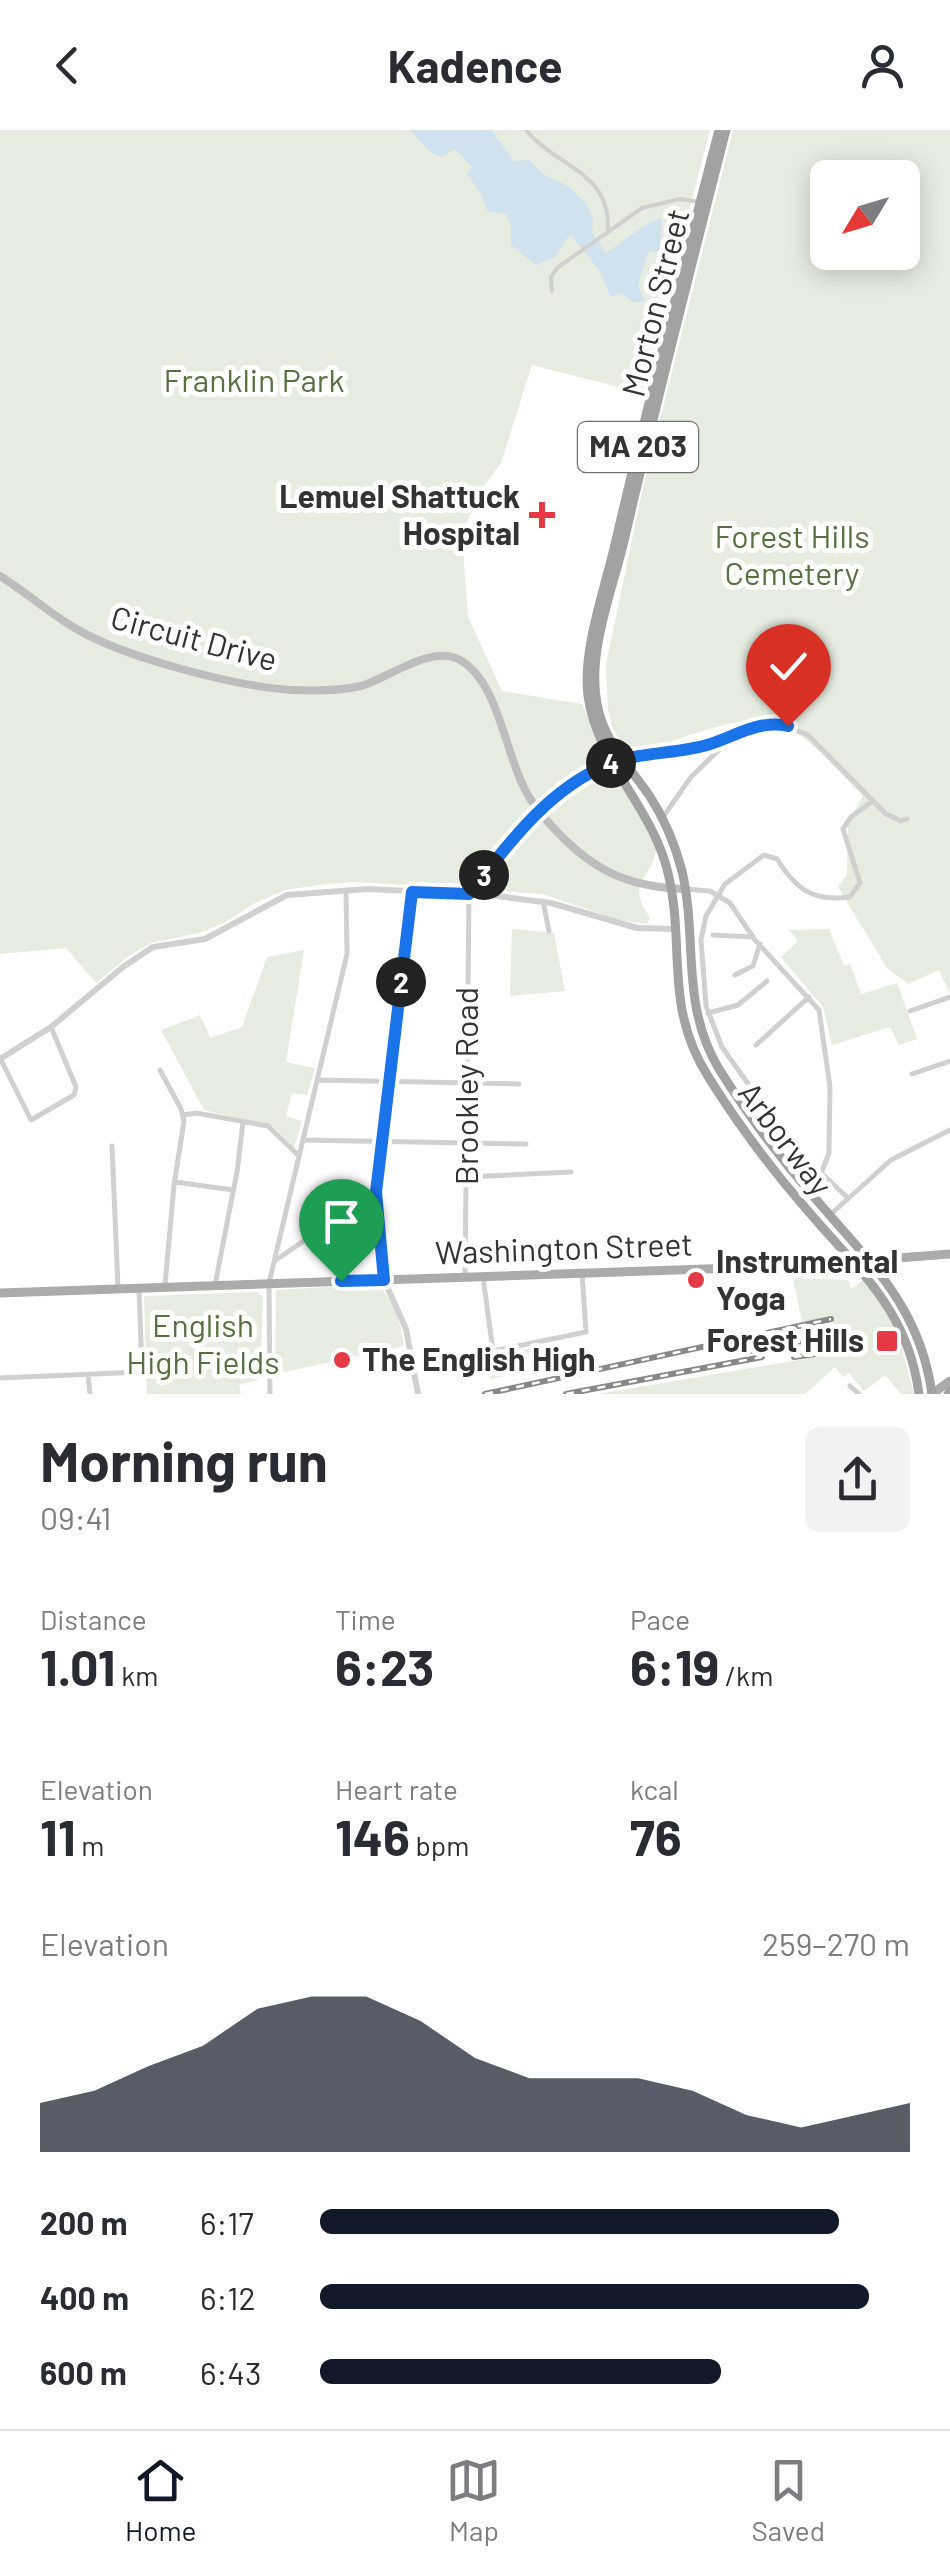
<!DOCTYPE html>
<html lang="en">
<head>
<meta charset="utf-8">
<style>
  :root { --surface:#fff; --page:#f2f2f3; --text:#2b2b33; --muted:#7c7c81; --line:#e1e1e2; --accent:#111827 }
  body { margin:0; font-family:Barlow,sans-serif; background:var(--page); color:var(--text); height:100vh; display:flex; flex-direction:column; font-size:38px; white-space:nowrap }
  * { box-sizing:border-box; margin:0 }
  p { font-size:32px; color:var(--muted) }
  .icon { flex:none; width:55px; height:55px; fill:none; stroke:currentColor; stroke-width:2; stroke-linecap:round; stroke-linejoin:round }
  .map { position:relative; height:1264px; overflow:hidden }
  .drawer { display:flex; flex-direction:column; background:var(--surface); flex:1 }
  .drawer>* { flex:none }
  .needle { width:65px; rotate:232deg }
  .fabs { position:absolute; left:810px; top:30px; display:grid; gap:20px }
  .fabs a { display:grid; place-items:center; width:110px; height:110px; border-radius:15px; background:var(--surface); box-shadow:0 5px 25px #0003; font-size:50px }
  .pin { position:absolute; display:grid; place-items:center; width:85px; height:85px; color:#fff; margin:-102px -42px; border-radius:50% 50% 50% 0; rotate:-45deg; box-shadow:0 0 10px #0007 }
  .pin .icon { rotate:45deg }
  .km { position:absolute; width:50px; height:50px; margin:-25px; border-radius:50%; background:#222; color:#fff; font-size:28px; line-height:50px; text-align:center }
  .round { display:grid; place-items:center; flex:none; width:105px; height:105px; border-radius:15px; background:var(--page) }
  .head { display:flex; align-items:center; justify-content:space-between; height:170px; padding:0 40px }
  h1 { font-size:55px; font-weight:700; line-height:75px }
  .figures { display:grid; grid-template-columns:repeat(3,1fr); gap:15px; height:170px; padding:10px 40px }
  .figures div { display:grid; align-content:center }
  .figures b { font-size:50px; font-weight:700 }
  .figures small { font-size:28px; font-weight:400 }
  .figures p { font-size:28px }
  .chart { height:280px; padding:20px 40px }
  .chart p { display:flex; justify-content:space-between }
  .chart svg { width:100%; height:180px; margin-top:10px; fill:var(--accent); opacity:.7 }
  ul { padding:0 40px; list-style:none; font-size:32px }
  li { display:grid; grid-template-columns:160px 120px 1fr; align-items:center; height:75px }
  li i { height:25px; border-radius:12px; background:var(--accent) }
  header { display:flex; justify-content:space-between; align-items:center; height:130px; padding:0 40px; background:var(--surface); font-size:45px; font-weight:700 }
  .dock { display:flex; justify-content:space-around; align-items:center; height:140px; border-top:2px solid var(--line); background:var(--surface); font-size:28px; color:var(--muted) }
  .dock a { display:grid; justify-items:center; gap:5px }
  .dock .selected { color:var(--accent) }
  .map>svg:first-child { display:block }
  .green { fill:#e6ecdf; fill-rule:evenodd }
  .water { fill:#cfe2ee }
  .lines { fill:none; stroke-linecap:round; stroke-linejoin:round }
  .pedestrian { stroke:#d0d0d0; stroke-width:4 }
  .minor { stroke:#d0d0d0; stroke-width:5 }
  .tertiary { stroke:#d0d0d0; stroke-width:6 }
  .secondary { stroke:#bdbdbd; stroke-width:8 }
  .primary { stroke:#ababab; stroke-width:9 }
  .trunk { stroke:#a2a2a2; stroke-width:9 }
  .rail-casing { stroke:#888; stroke-width:6 }
  .rail { stroke:#fff; stroke-width:2.5; stroke-dasharray:8; stroke-linecap:butt }
  .secondary-bridge { stroke:#bdbdbd; stroke-width:8 }
  .route-casing { stroke:#fff; stroke-width:20 }
  .route { stroke:#1a73e8; stroke-width:12 }
  .poi-dot { fill:#e63946; stroke:#fff; stroke-width:4 }
  .labels { text-anchor:middle; stroke-width:10; stroke-linejoin:round; paint-order:stroke }
  .shield { fill:#fff; stroke:#707070; stroke-width:2.5 }
  .shield-label { font-size:30px; font-weight:bold; fill:#333 }
  .street-label { font-size:32px; fill:#333; stroke:#fff }
  .park-label { font-size:32px; fill:#56703f; stroke:#fff }
  .poi-label { font-size:32px; font-weight:bold; fill:#333; stroke:#fff; text-anchor:end }
</style>
</head>
<body>
<header><svg class="icon" aria-label="back" viewBox="0 0 24 24"><path d="M15 5l-7 7 7 7"/></svg>Kadence<svg class="icon" aria-label="person" viewBox="0 0 24 24"><circle cx="12" cy="8" r="4"/><path d="M4 21q1-7 8-7t8 7"/></svg></header>
<div class="map">
<svg width="950" height="1264" viewBox="0 0 950 1264">
  <rect width="100%" height="100%" fill="#fff"/>
  <!-- green -->
  <path class="green" d="M0,0H710L642,263L532,235L501,333L478,364L462,406L468,487L502,561L582,574L605,626L656,713C658,748 622,748 650,788L647,794L618,790L543,764L357,752L326,754L285,760L253,774L224,793L199,803L151,813L130,825L96,853L66,818L0,824Z
    M733,0H950V863L939,840L908,854L887,838L838,757L847,745L848,692L863,666C841,645 807,603 780,593C740,578 668,618 626,623L612,596L608,580L606,534L644,353ZM828,48H902V122H828Z
    M512,799L554,803L565,861L510,866Z
    M829,799L844,836L850,834L861,864L897,853L917,909L899,915L890,897L832,915L823,877L781,827L798,811L789,800Z
    M304,820L286,932L315,938L307,965L292,963L286,986L302,991L294,1018L274,997L204,980L161,900L200,885L210,908L242,897L267,827Z
    M793,1148L848,1150L851,1159L865,1149L897,1201L914,1264H901L885,1245L864,1261L849,1243L843,1247L835,1237L805,1264H598L851,1221L829,1187L802,1192Z
    M376,1154C393,1168 402,1195 404,1216L275,1244L276,1160Z
    M258,1162L263,1167L260,1249L239,1255L241,1264H147L144,1166Z
    M533,1218L538,1239L490,1249L486,1228Z"/>
  <!-- water -->
  <path class="water" d="M410,0H493C495,10 507,17 513,31L529,30L543,44L568,56L587,75L593,89L592,103L606,123C623,112 640,96 661,88V118L659,122L650,121L647,125L638,156L645,172H633L622,163L611,167L599,140L570,104L555,127L536,135L511,115V95L506,84L488,82L481,64L467,44L472,37L455,19L441,27L430,22Z"/>
  <g class="lines">
    <!-- pedestrian -->
    <path class="pedestrian" d="M526,0C557,38 611,41 608,101
      M552,161L551,147L557,138L642,78L680,69L700,72"/>
    <!-- minor -->
    <path class="minor" d="M625,630L703,616L759,595L781,594L808,605L886,684L901,691L907,689
      M663,687L691,647L727,612
      M685,759L710,761L730,773L755,810L819,880L830,957L829,1023L822,1041
      M543,771L549,801
      M713,805L753,807
      M735,845L753,836L760,814
      M910,881L950,867
      M708,883L738,875L767,851
      M756,915L809,867
      M1,930L31,990L74,965L76,957L51,897
      M160,940L181,979L184,991L174,1055L165,1155
      M912,944L950,931
      M318,950L519,954
      M183,985L196,983L268,996L299,1026
      M303,1010L526,1014
      M112,1016L118,1157
      M466,1047L571,1042
      M175,1052L233,1060
      M848,1068L793,1017L722,917L706,876L701,810L706,786L725,754L764,725L777,729C796,759 812,772 850,767L860,753L843,699L851,687L873,671
      M831,1084L891,1030L950,1000
      M276,1130L318,1101L376,1076
      M465,1146L469,764
      M483,1147L493,1221L586,1202L582,1143
      M384,1150L376,1062L412,762
      M215,1155L237,1042L243,992
      M88,1245L90,1264
      M0,1248L140,1242L142,1239L139,1160
      M850,1256L859,1264
      M270,1264L269,1153L347,824L346,761"/>
    <!-- tertiary -->
    <path class="tertiary" d="M469,763C509,712 552,656 614,632
      M0,929L51,897L123,837L153,817L205,809L287,765L368,759L489,765L551,773L637,798L674,799
      M384,1150L406,1199L418,1264"/>
    <!-- secondary -->
    <path class="secondary" d="M0,446C26,462 49,483 75,498C122,527 237,557 293,560C315,561 339,561 361,556C389,548 431,514 460,530C501,553 505,631 531,670
      M549,693C589,738 624,757 685,759"/>
    <!-- primary -->
    <path class="primary" d="M0,1163L793,1136L950,1124
      M932,1264L950,1251"/>
    <!-- trunk -->
    <path class="trunk" d="M719,0C683,137 648,273 616,410C606,456 582,519 588,566C597,632 653,678 668,743C686,818 663,876 709,948C738,994 772,1040 808,1081C859,1141 908,1180 919,1264
      M726,0C691,137 656,273 624,411C612,462 587,522 597,574C604,611 628,635 649,665C664,688 675,714 682,741C698,810 680,874 719,939C747,984 780,1028 814,1067C868,1131 920,1175 932,1264
      M948,1264L950,1261"/>
    <!-- rail casing -->
    <g class="rail-casing">
      <path id="rail" d="M745,1222L840,1204
        M794,1227L850,1219
        M485,1264L831,1189
        M566,1264L762,1227"/>
    </g>
    <!-- rail -->
    <use href="#rail" class="rail"/>
    <!-- secondary-bridge -->
    <path class="secondary-bridge" d="M531,670L549,693"/>
  </g>
  <g class="lines">
    <!-- route casing -->
    <g class="route-casing">
      <path id="route" d="M341,1151L384,1150L376,1062L412,762L469,764C508,714 548,659 609,634C639,622 676,624 707,615C734,607 760,589 788,596"/>
    </g>
    <!-- route -->
    <use href="#route" class="route"/>
  </g>
  <!-- markers -->
  <g class="poi-dot">
    <path d="M537 370h10v10h10v10h-10v10h-10v-10h-10v-10h10z"/>
    <circle cx="696" cy="1150" r="10"/>
    <rect x="875" y="1199" width="24" height="24" rx="5"/>
    <circle cx="342" cy="1230" r="10"/>
  </g>
  <g class="labels">
    <!-- shield labels -->
    <rect class="shield" x="578" y="292" width="120" height="50" rx="8"/>
    <g class="shield-label">
      <text x="638" y="327">MA 203</text>
    </g>
    <!-- street labels -->
    <g class="street-label">
      <text transform="translate(656 173) rotate(-76)" y="11">Morton Street</text>
      <text transform="translate(194 509) rotate(15)" y="11">Circuit Drive</text>
      <text transform="translate(467 956) rotate(-90)" y="11">Brookley Road</text>
      <text transform="translate(785 1009) rotate(53)" y="11">Arborway</text>
      <text transform="translate(564 1119) rotate(-2)" y="11">Washington Street</text>
    </g>
    <!-- park labels -->
    <g class="park-label">
      <text x="254" y="262">Franklin Park</text>
      <text x="792" y="418">Forest Hills<tspan x="792" dy="37">Cemetery</tspan></text>
      <text x="203" y="1207">English<tspan x="203" dy="37">High Fields</tspan></text>
    </g>
    <!-- poi labels -->
    <g class="poi-label">
      <text x="520" y="378">Lemuel Shattuck<tspan x="520" dy="37">Hospital</tspan></text>
      <text x="716" y="1143" text-anchor="start">Instrumental<tspan x="716" dy="37">Yoga</tspan></text>
      <text x="864" y="1222">Forest Hills</text>
      <text x="362" y="1241" text-anchor="start">The English High</text>
    </g>
  </g>
</svg>
<div class="fabs">
<a><svg class="needle" viewBox="-14 -14 28 28"><path d="M0-13l5 13h-10z" fill="#e53935"/><path d="M0 13l5-13h-10z" fill="#7c7c81"/></svg></a>
</div>
<div class="pin" style="left:341px;top:1151px;background:#1e9e55"><svg class="icon" aria-label="arrive" viewBox="0 0 24 24"><path d="M6 21V4h12l-3 4 3 4H6"/></svg></div>
<div class="pin" style="left:788px;top:596px;background:#d93025"><svg class="icon" aria-label="check" viewBox="0 0 24 24"><path d="M5 12l5 5 9-10"/></svg></div>
<b class="km" style="left:401px;top:852px">2</b>
<b class="km" style="left:484px;top:745px">3</b>
<b class="km" style="left:611px;top:633px">4</b>
</div>
<section class="drawer">
<div class="head"><div><h1>Morning run</h1><p>09:41</p></div><a class="round"><svg class="icon" aria-label="share" viewBox="0 0 24 24"><path d="M12 15V3M7 8l5-5 5 5M5 13v7h14v-7"/></svg></a></div>
<div class="figures">
<div><p>Distance</p><b>1.01<small> km</small></b></div>
<div><p>Time</p><b>6:23</b></div>
<div><p>Pace</p><b>6:19<small> /km</small></b></div>
</div>
<div class="figures">
<div><p>Elevation</p><b>11<small> m</small></b></div>
<div><p>Heart rate</p><b>146<small> bpm</small></b></div>
<div><p>kcal</p><b>76</b></div>
</div>
<div class="chart"><p><span>Elevation</span>259–270 m</p>
<svg viewBox="0 0 160 44" preserveAspectRatio="none"><path d="M0 44V32L10 29L20 23L30 18L40 9L50 6L60 6L70 12L80 21L90 26L100 26L110 26L120 29L130 35L140 38L150 35L160 32V44z"/></svg>
</div>
<ul>
<li><b>200 m</b>6:17<i style="width:88%"></i></li>
<li><b>400 m</b>6:12<i style="width:93%"></i></li>
<li><b>600 m</b>6:43<i style="width:68%"></i></li>
</ul>
</section>
<nav class="dock">
<a class="selected"><svg class="icon" aria-label="home" viewBox="0 0 24 24"><path d="M3 11l9-7 9 7M6 9v11h12V9"/></svg>Home</a>
<a><svg class="icon" aria-label="map" viewBox="0 0 24 24"><path d="M3 6l6-2 6 2 6-2v14l-6 2-6-2-6 2zM9 4v14M15 6v14"/></svg>Map</a>
<a><svg class="icon" aria-label="saved" viewBox="0 0 24 24"><path d="M7 4h10v16l-5-4-5 4z"/></svg>Saved</a>
</nav>
</body>
</html>
